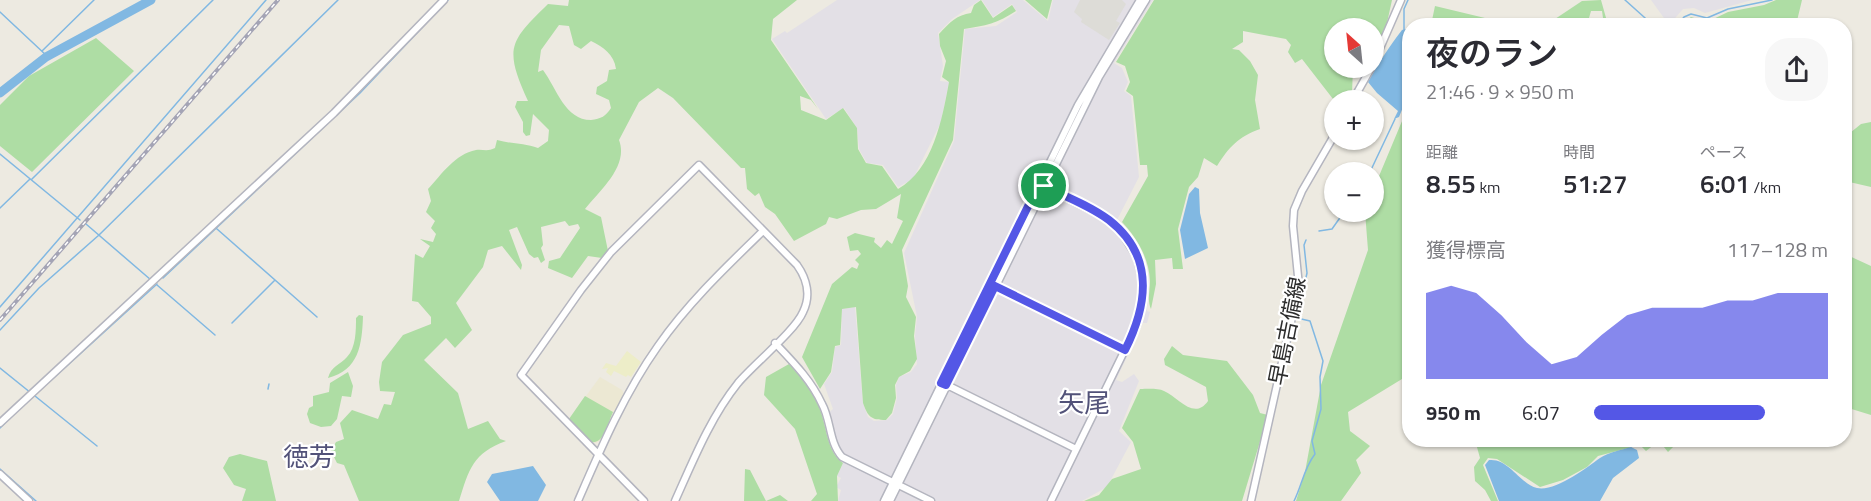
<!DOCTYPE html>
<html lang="ja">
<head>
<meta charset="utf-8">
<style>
  :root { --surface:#fff; --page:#f7f7f7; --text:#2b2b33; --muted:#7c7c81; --accent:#5457e6 }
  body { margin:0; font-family:"Titillium Web","Noto Sans JP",sans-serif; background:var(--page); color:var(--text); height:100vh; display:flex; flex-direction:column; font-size:22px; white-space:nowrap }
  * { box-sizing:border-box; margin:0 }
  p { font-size:20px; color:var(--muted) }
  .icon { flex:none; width:33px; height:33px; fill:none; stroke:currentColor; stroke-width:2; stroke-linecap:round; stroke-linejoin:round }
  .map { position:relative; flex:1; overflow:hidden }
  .drawer { position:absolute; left:1402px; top:18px; width:450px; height:429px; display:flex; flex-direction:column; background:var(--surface); border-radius:24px; box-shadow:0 2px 4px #0004 }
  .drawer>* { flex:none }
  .needle { width:39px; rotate:333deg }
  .fabs { position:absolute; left:1324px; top:18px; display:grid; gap:12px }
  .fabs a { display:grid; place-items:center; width:60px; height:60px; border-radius:50%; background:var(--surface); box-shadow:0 2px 4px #0004; font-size:30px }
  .pin { position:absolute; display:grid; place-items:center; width:51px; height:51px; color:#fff; margin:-26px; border:3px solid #fff; border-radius:50%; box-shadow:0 2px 6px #0007 }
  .round { display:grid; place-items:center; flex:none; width:63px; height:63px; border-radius:24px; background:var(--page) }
  .headline { display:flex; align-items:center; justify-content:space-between; height:102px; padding:0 24px }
  h1 { font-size:33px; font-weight:600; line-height:45px }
  .stats { display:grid; grid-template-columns:repeat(3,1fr); gap:9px; height:102px; padding:6px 24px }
  .stats div { display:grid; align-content:center }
  .stats b { font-size:26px; font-weight:600 }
  .stats small { font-size:16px; font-weight:400 }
  .stats p { font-size:16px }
  .chart { height:168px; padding:12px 24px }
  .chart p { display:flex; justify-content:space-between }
  .chart svg { width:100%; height:108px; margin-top:6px; fill:var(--accent); opacity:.7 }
  ul { padding:0 24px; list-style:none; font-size:20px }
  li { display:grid; grid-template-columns:96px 72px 1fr; align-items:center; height:45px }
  li i { height:15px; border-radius:8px; background:var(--accent) }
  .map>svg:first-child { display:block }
  .industrial { fill:#e3e0e6 }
  .education { fill:#ece8d3 }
  .green { fill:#aedda4; fill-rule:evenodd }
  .sand { fill:#ededc8 }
  .plaza { fill:#dddcd7 }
  .water { fill:#81b8e2 }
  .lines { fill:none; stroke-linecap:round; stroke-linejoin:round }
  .stream { stroke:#81b8e2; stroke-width:1.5 }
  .river { stroke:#81b8e2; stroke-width:9 }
  .secondary-casing { stroke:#b4b5bf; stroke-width:9 }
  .secondary { stroke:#fff; stroke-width:6 }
  .rail-casing { stroke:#a4a4b5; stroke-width:4 }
  .rail { stroke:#fff; stroke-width:1.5; stroke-dasharray:4.5; stroke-linecap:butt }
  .route-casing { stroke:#fff; stroke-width:12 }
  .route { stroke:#5457e6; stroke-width:8 }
  .labels { text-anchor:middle; stroke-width:4.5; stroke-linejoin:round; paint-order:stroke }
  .street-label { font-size:22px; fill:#2d2d2d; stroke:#fff }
  .quarter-label { font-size:26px; fill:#525279; stroke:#fff }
</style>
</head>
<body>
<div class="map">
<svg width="1871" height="501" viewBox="0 0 1871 501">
  <rect width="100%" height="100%" fill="#edeae1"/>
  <!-- industrial -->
  <path class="industrial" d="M837,0H980L952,19L938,33L943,66L940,81L949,82L941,122L913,179L898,187L883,165L867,163L859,149L857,128L844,108L826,119L772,39L785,31L787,33Z
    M982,0H1023L1048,21L1053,0H1153L1114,63L1122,68L1128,82L1124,91L1131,96L1139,177L1117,220L1137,245L1149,280L1147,311L1150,312L1147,323H1143L1116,380L1122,382L1134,374L1139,381L1119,431L1131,442L1107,487L1082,501H838L841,490L836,487L841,478L837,476L843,463L830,446L823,417L833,409L824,384L832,372L835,347L841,345L842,309L855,307L863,403L868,417L874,421L887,420L893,414L897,398L896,385L899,377L911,372L917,364L915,336L917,317L904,253L954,141L965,29L996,26L1017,12L1012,4L993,17Z
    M1651,0H1752L1705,13L1694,8L1683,9L1669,25Z"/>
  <!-- education -->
  <path class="education" d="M600,377L622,390L624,394L601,440L596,443L591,442L569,419Z"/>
  <!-- green -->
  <path class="green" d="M569,0H797L773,19L771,40L818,109L811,100L800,96L801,110L826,120L843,108L857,128L858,149L866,163L882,166L898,189C933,169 942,120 949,82L942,77L946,61L940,46L939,34C950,22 957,15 971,13L974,5L981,0L993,18L1012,5L1016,11C998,23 985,26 964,29L953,140L902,250L908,286L906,297L916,317L914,336L917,359L910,371L899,377L895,385L896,398L892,413L886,420C871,420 868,417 863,403L856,307L842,309L840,345L835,346L831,372L820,389L802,357L832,284L852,267L857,269L859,264L855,260L861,254L858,250L850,251L847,237L855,233L875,238L874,242L881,248L887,240L892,244L903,221L897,218L901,194L876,209L861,210L837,219L829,217L826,224L794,241L775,214L765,207L759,193L755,196L747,189L745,168H741L673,98L658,88L639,102L619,140C629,166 600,190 585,209L601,217L608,251L602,258L588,256L572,278L548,268L549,261L560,258L580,228L578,224L569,226L565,221L541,227L543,245L541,248L545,260L541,263L538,257L534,258L529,254L517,227L509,230L522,265L521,270L502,246L488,250L483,267L456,303L472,330L455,348L446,338L424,360L458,393L468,429L488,421L500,439L506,441C473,453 469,469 459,501H359L344,465L337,463L331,451L336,442L344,439L340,423L352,410L378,419L384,404L391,405L395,392L380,391L379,382L382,362L403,335L431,324V317L418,302L412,301L415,254L423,258L430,246L420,239L433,242L436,234L431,228L435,221L426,212L431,201L428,189C442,174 455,154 476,150C483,149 487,152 495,148L497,140C511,144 524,143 538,148L548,141L549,130L533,114L530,135L526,136L523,132V122L515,107L517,101H528C504,48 509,42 548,4L568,6ZM559,25L569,26L574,45L581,49L591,41C603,47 614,54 616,69L609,70L607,81L597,87L596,94L609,100L611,108C606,116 601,119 591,120C565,120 557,89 543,70L538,72L541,50Z
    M1025,0H1052L1047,19Z
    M1154,0H1392L1385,32L1374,54V28H1335V68H1353L1352,93L1346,100L1333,99L1302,59L1295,63L1288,52L1291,45L1286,39L1243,31V42L1232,49L1239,50L1250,61L1258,75L1255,100L1260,129C1238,137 1229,147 1217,166L1204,158L1198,177L1189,187L1178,229L1183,269H1173L1172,258L1155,260L1156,284L1151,309C1147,301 1150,290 1150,281C1149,258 1137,238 1122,222L1148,176L1147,165H1140L1133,96L1126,91L1130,82L1125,66L1116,62Z
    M1601,0L1608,25H1604L1602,11H1591L1589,18L1567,23L1566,18L1559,21L1555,19L1582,1Z
    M1776,0H1802L1796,25H1681L1691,17L1707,22L1728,12L1764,5Z
    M1435,6L1485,18L1495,25H1431Z
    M96,38L134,71L32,172L0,146V105L29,76Z
    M1410,102V386L1402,379L1348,412L1350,431L1370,446L1356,460L1361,473L1341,501H1296L1305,472L1321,385L1368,250L1365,212H1374V188Z
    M1871,122V187L1845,181V137L1861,124Z
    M1845,254L1871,266V415L1845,407Z
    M359,315L363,316C362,345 359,370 328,378C331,366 340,365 347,357C356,348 356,330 356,318Z
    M1172,346L1183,355L1227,361L1253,395L1260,413L1268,415L1242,501H1084L1099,495L1112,479L1141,469L1133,442L1122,428L1140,389C1147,389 1158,388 1164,391C1178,397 1194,421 1208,401L1206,387L1165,365L1164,359Z
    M789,364C801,377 812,391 819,407C827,425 826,451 843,463L837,476L838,501H811L817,494L795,429L764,395L766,377Z
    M348,372L353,386L351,397L342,396L337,419L331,426L321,427L310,423L307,414L309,408L313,406V396L329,392L330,383Z
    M585,396L613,412C608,422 605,444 591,442L569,419Z
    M1475,440H1680L1668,452L1659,441L1646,451L1640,445L1598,456L1587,467L1563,480L1540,487L1497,459L1488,458L1483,465L1498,501H1491L1485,490L1475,481L1474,467L1480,458Z
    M240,454L267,461L276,501H242L246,489L234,485L223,468L229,457Z
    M745,469L750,470L766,501L780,495L788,501H744Z"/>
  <!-- sand -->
  <path class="sand" d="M627,351L641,362L631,377L628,375L626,377L614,371L611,376L606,372L608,368L602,369L606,363L616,366Z"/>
  <!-- plaza -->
  <path class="plaza" d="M1080,0H1122L1126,4L1116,21L1120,23L1109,40L1081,22L1082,19L1074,12Z"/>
  <!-- water -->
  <path class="water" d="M1410,28V90L1399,117L1394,119L1398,111L1377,93L1368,82C1379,62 1389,47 1402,30Z
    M1195,187L1199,189L1200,213L1208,248L1185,259L1180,230L1189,194Z
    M1631,447L1637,450L1639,458L1613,478L1600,501H1499L1485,465L1489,460C1509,458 1520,484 1537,488C1555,492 1586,468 1600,458C1609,452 1621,450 1631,447Z
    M533,466L546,485L538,501H500L487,482L492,474Z"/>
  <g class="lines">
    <!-- stream -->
    <path class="stream" d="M1625,0L1654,26
      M0,12L47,56
      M1677,26L1684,17L1691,14L1707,18L1728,9L1772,0
      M1404,31V9L1408,0
      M42,51L94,0
      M0,154L80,220
      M1370,172L1395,119
      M32,179L213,0
      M0,208L30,179
      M86,224L151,280
      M217,229L317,317
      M1319,231L1332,229L1344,212
      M163,278L360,93L448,0
      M157,285L215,335
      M0,307L266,0
      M232,323L275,280
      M0,330L39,288L99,235L338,0
      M0,368L31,393
      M49,382L157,284
      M268,389L269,384
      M35,396L97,446
      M0,428L25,403
      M0,469L36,501
      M1294,501C1302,485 1304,468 1315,454L1312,441L1321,409L1320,377L1323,361L1310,321L1297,318L1307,273L1304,245L1306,240"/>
    <!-- river -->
    <path class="river" d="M0,93L46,57L151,0"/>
    <!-- secondary casing -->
    <g class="secondary-casing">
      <path id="secondary" d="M1374,62L1401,0
        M1353,100L1371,68
        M1042,186L1101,215L1120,230L1137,257L1144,288L1137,325L1051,501
        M994,285L1125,350
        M775,343C793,362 811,380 822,404C831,420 829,443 842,457L931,501
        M945,384L1076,449
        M0,423L334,113L444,0
        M0,474L29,501
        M578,501C601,448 624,394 658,346C688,303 726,267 763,231
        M644,501L521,375L581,290L611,252L699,165L797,265C807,279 811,296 803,312C795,331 754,364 738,383C710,418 693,461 675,501
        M884,501L1078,105L1140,0
        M890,501L1099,77L1146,0
        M1251,501L1299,286L1293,226L1294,210L1302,191L1335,134"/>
    </g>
    <!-- secondary -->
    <use href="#secondary" class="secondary"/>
    <!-- rail casing -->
    <g class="rail-casing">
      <path id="rail" d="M0,320L278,0"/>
    </g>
    <!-- rail -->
    <use href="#rail" class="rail"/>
  </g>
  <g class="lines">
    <!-- route casing -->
    <g class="route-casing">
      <path id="route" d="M1039,184C1062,195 1089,205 1109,220C1155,256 1148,304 1125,350L995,286L946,385L941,383Z"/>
    </g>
    <!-- route -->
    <use href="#route" class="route"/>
  </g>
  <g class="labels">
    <!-- street labels -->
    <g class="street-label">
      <text transform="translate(1287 331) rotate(-79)" y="8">早島吉備線</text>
    </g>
    <!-- quarter labels -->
    <g class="quarter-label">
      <text x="1084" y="412">矢尾</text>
      <text x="309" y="466">徳芳</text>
    </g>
  </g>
</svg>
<div class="fabs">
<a><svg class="needle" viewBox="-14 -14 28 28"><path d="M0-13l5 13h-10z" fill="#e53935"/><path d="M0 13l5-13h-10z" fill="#7c7c81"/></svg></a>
<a>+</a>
<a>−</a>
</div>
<div class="pin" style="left:1044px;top:186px;background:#1e9e55"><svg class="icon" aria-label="arrive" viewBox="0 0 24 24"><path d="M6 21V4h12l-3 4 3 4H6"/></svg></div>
<section class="drawer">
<div class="headline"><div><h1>夜のラン</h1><p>21:46 · 9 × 950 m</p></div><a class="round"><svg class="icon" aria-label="share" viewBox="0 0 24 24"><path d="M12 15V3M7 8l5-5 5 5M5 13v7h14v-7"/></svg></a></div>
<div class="stats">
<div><p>距離</p><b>8.55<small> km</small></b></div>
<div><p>時間</p><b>51:27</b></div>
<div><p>ペース</p><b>6:01<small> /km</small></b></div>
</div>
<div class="chart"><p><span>獲得標高</span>117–128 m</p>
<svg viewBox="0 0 160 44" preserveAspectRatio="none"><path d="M0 44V9L10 6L20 9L30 18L40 29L50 38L60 35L70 26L80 18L90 15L100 15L110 15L120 12L130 12L140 9L150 9L160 9V44z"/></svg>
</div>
<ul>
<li><b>950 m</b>6:07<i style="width:73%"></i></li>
</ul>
</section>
</div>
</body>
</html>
